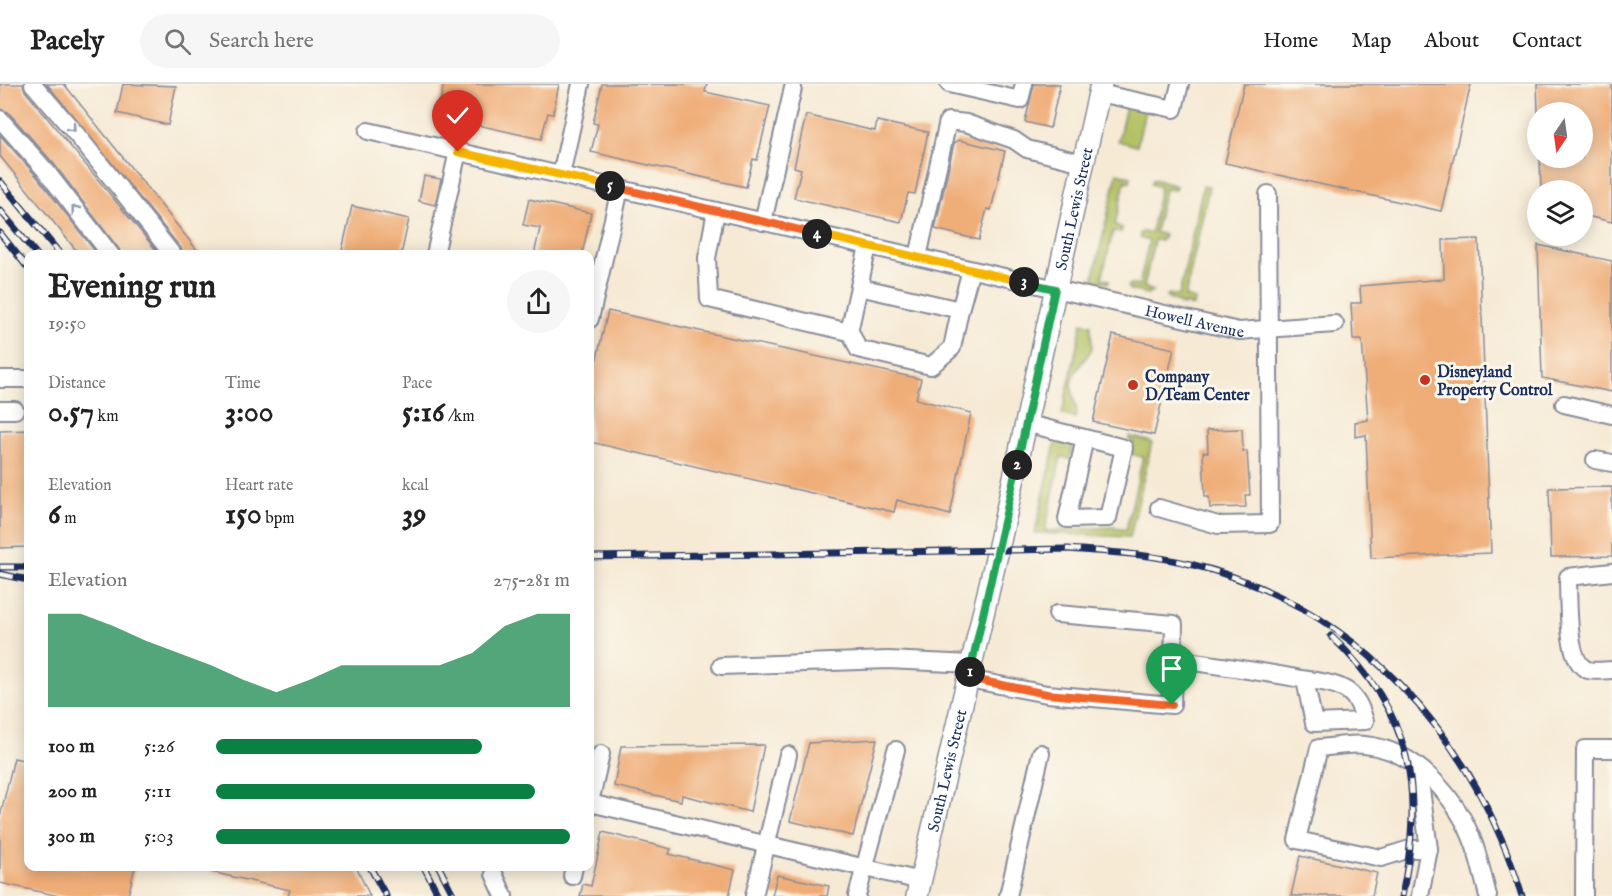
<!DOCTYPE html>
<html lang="en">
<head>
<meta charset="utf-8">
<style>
  :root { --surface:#fff; --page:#f6f6f6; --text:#222; --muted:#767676; --line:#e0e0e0; --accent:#0b8043 }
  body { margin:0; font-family:"IM FELL English",serif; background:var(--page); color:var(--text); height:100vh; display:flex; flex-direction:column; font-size:22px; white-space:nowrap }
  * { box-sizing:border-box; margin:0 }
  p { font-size:20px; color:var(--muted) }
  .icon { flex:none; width:33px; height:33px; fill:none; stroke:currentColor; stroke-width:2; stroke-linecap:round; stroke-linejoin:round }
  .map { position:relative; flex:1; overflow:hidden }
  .side { position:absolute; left:24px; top:166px; width:570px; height:621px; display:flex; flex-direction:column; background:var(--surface); border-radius:12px; box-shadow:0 3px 15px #0003 }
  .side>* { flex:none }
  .needle { width:39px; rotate:193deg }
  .controls { position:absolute; left:1527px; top:18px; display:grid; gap:12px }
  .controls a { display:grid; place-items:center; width:66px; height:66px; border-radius:50%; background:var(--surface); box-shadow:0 3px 15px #0003; font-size:30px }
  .pin { position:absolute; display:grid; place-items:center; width:51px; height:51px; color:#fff; margin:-62px -26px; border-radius:50% 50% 50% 0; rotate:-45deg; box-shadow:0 0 6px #0007 }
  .pin .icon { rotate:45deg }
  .km { position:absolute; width:30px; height:30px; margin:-15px; border-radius:50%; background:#222; color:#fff; font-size:16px; line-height:30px; text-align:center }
  .round { display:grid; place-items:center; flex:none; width:63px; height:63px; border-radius:32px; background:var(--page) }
  .summary { display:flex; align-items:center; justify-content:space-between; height:102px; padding:0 24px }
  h1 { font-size:33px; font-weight:800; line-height:45px }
  .figures { display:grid; grid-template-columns:repeat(3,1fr); gap:9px; height:102px; padding:6px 24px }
  .figures div { display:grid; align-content:center }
  .figures b { font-size:30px; font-weight:800 }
  .figures small { font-size:16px; font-weight:400 }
  .figures p { font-size:16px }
  .chart { height:168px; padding:12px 24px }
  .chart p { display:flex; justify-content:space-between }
  .chart svg { width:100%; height:108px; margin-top:6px; fill:var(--accent); opacity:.7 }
  ul { padding:0 24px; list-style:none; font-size:20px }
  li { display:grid; grid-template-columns:96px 72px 1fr; align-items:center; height:45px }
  li i { height:15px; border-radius:8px; background:var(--accent) }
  header { display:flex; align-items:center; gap:36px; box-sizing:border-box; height:84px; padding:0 30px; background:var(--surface); border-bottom:2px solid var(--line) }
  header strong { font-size:28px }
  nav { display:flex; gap:33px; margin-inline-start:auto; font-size:21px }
  .search { width:420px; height:54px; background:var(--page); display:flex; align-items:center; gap:15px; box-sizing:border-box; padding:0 21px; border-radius:33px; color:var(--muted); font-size:22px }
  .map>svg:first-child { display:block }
  .green { fill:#b4c163; stroke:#687860; stroke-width:1.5 }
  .building { fill:#efad78 }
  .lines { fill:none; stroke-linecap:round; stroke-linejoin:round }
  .minor-casing { stroke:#888c9a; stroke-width:20 }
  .major-casing { stroke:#888c9a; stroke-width:24 }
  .minor { stroke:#fff; stroke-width:16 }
  .major { stroke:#fff; stroke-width:21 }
  .rail-casing { stroke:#1b2f5e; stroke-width:7 }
  .rail { stroke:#fbf7ec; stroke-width:4.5; stroke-dasharray:14; stroke-linecap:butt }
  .oneway { stroke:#8d97ae }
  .split-1-casing { stroke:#fff; stroke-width:12 }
  .split-2-casing { stroke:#fff; stroke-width:12 }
  .split-3-casing { stroke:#fff; stroke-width:12 }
  .split-4-casing { stroke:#fff; stroke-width:12 }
  .split-5-casing { stroke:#fff; stroke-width:12 }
  .split-6-casing { stroke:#fff; stroke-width:12 }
  .split-1 { stroke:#f0652b; stroke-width:8 }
  .split-2 { stroke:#22a559; stroke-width:8 }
  .split-3 { stroke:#22a559; stroke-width:8 }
  .split-4 { stroke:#f5b400; stroke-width:8 }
  .split-5 { stroke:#f0652b; stroke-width:8 }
  .split-6 { stroke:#f5b400; stroke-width:8 }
  .poi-dot { fill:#c8321e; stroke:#fbf7ec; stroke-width:2 }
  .labels { text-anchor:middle; stroke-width:6; stroke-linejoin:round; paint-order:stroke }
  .street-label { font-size:16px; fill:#1b2f5e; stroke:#fbf7ec }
  .poi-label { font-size:16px; font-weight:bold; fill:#1b2f5e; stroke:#fbf7ec; text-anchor:start }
</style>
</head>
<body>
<header>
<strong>Pacely</strong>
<div class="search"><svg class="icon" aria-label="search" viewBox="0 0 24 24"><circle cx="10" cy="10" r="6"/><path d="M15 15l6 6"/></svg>Search here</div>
<nav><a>Home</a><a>Map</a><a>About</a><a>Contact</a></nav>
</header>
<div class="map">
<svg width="1612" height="812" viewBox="0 0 1612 812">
  <rect width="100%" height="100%" fill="#fbf7ec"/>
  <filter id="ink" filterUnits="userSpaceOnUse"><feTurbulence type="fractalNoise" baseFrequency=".0167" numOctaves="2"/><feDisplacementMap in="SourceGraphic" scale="12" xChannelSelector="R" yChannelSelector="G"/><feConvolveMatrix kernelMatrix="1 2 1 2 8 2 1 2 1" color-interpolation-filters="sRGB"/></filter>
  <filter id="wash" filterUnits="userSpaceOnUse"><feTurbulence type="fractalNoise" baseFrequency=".008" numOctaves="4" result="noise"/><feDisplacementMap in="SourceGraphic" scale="24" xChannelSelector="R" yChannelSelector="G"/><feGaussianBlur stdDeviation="1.35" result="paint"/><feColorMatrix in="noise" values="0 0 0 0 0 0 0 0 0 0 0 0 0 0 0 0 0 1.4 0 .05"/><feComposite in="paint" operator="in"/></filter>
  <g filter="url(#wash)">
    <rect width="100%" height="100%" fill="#f6ead5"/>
    <!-- green -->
    <path class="green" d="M1126,22L1145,27L1137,62L1118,57Z
      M1117,89L1131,93L1130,98L1125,97L1115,141L1122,144L1121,148L1113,147L1102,194L1109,196L1108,199L1093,196Z
      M1157,96L1176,102L1175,106L1165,105L1155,148L1164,151V154L1162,156H1154L1144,203L1153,207L1148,210L1130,206L1128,203L1131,200L1139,202L1149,157L1140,154V150L1142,148L1151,149L1160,103L1151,100L1153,95Z
      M1203,102L1209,103L1185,213L1195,216L1194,222L1185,220L1184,222L1167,213L1168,210L1179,212Z
      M1082,239L1091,241L1092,265L1074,290L1071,300L1077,328L1075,334L1062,331Z
      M1129,352L1152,358L1130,453L1035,449L1056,356L1073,360L1070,375L1061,373L1045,447L1112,443L1126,446L1143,373L1131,370L1134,358L1129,356Z"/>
    <g id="blocks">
      <!-- building -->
      <path class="building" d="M0,0H23L25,7L160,171H121L119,165L54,80L8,28L0,25Z
        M47,0H64L201,171H183L181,164Z
        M123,0L176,2L168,41L117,29Z
        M444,0H559L553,30L548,29L541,55L437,32Z
        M602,0H707L705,8L770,22L757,76L753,75L746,103L591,68L598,40L593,39Z
        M1034,0H1060L1050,44L1025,38Z
        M1244,0H1471L1441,127L1225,79Z
        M1537,0H1612V138L1582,131V106H1541L1540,74H1582V28H1538Z
        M806,31L875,47L877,37L928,48L915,110L908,109L901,138L794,114L801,85L794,83Z
        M0,51L38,94L98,171H80L0,72Z
        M959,56L1005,67L991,126L987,125L979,156L935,145L954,59Z
        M424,92L441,95L435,121L419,117Z
        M529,115L591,129L582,171H534L540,144L523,141Z
        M352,122L409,135L401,171H341Z
        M1479,155L1491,469L1371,474L1366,351L1355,353V338L1368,336L1362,256H1353L1351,219H1361L1360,202L1444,195L1443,156Z
        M1538,161L1612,177V308L1542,294Z
        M608,227L921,295L916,315L971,329L950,431L897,416L894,428L590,358V303Z
        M1113,251L1174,265L1154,351L1093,338Z
        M1242,345L1243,367H1247L1250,411H1245L1246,423L1210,424L1209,413H1205L1203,368H1208L1207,346Z
        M28,346V463L0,464V347Z
        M1612,403V472L1551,473L1549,404Z
        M877,655L853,752L790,737L809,659Z
        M764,661L750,728L682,711L681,717L614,702L621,662Z
        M14,674L28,677V783H135L128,812H59L0,799V733Z
        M603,748L671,765L669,770L735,786L729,812H580L583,800L591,802Z
        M1300,772L1377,789L1372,812H1291Z
        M212,783H356L370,812H288L290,806L211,788Z
        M777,791L829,802L827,812H772Z"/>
    </g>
  </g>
  <g filter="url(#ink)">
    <use href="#blocks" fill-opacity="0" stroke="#888c9a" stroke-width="1.5"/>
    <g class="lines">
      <!-- minor casing -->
      <g class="minor-casing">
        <g id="minor">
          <path d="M33,0L77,51L173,171"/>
          <path d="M949,0L1020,16L1024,0"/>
          <path d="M1099,9L1174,25L1180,0"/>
          <path d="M0,35L46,87L111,171"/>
          <path id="s1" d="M368,47L1239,247L1335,240"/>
          <path d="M561,91L581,0"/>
          <path d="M716,127L707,174L709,215L849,248L859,203"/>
          <path d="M763,138L793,4"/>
          <path d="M868,162L859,203L960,226L971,186"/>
          <path d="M435,171L458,67"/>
          <path d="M918,173L948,37L966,39L1014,56L1027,65L1083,79"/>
          <path d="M590,235L620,105"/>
          <path d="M849,245L858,265L931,282L952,264L960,226"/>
          <path d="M0,295H28"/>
          <path d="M1564,320L1612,331"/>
          <path d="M0,326H15"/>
          <path d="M1025,339L1124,364L1108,434L1067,435L1085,354"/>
          <path d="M1595,376L1612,379"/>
          <path d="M1159,424L1218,441L1270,440L1268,110"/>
          <path d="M1612,488L1568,493V498C1569,518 1566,579 1588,586C1595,588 1605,586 1612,586"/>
          <path d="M1173,575C1216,581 1259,587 1301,595C1314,597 1331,598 1342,604C1356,610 1361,624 1365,637L1314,639L1305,596"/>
          <path d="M721,582L888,576L972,580"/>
          <path d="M968,595L1047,610L1172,621L1174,540L1057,530"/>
          <path d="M1418,683L1429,765"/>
          <path d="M590,718L601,670"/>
          <path d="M590,719L921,797"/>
          <path d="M494,790L504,812"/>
          <path d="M572,792L574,783"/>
          <path d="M754,812L788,671"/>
          <path d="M857,812L896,666"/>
          <path d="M1008,812L1041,669"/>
          <path d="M1420,812L1429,765H1410L1381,774L1297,756L1319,664C1334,663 1350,659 1365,661C1417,666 1459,716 1475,763C1480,779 1484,796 1488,812"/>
          <path d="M1584,812L1585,665H1612"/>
        </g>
      </g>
      <!-- major casing -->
      <g class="major-casing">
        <g id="major">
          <path id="s2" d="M917,812L998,466L1101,0"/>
        </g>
      </g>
      <!-- minor -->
      <use href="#minor" class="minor"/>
      <!-- major -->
      <use href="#major" class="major"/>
      <!-- rail casing -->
      <g class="rail-casing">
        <path id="rail" d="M0,97L61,171
          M0,126L37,171
          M0,149L28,184
          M590,473L1068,465C1109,468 1150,470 1190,480C1357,521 1473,651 1522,812
          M0,483H28
          M0,490L28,496
          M1331,552C1414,631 1424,705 1402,812
          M370,783L386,812
          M424,783L439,812
          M439,783L454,812"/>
      </g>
      <!-- rail -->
      <use href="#rail" class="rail"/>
    </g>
    <!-- one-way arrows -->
    <defs><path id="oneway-chevron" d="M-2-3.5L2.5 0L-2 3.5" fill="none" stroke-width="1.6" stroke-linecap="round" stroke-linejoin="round" transform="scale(1.5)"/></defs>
    <g class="oneway">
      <use href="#oneway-chevron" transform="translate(72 44) rotate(49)"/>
      <use href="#oneway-chevron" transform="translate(75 125) rotate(-128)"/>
    </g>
  </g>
  <g class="lines" filter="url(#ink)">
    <!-- split-1 casing -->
    <g class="split-1-casing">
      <path id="split-1" d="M970,588L968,594L1047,610L1172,621"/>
    </g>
    <!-- split-2 casing -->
    <g class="split-2-casing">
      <path id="split-2" d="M970,588L1017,381"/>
    </g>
    <!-- split-3 casing -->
    <g class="split-3-casing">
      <path id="split-3" d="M1017,381L1055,205L1024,198"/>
    </g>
    <!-- split-4 casing -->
    <g class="split-4-casing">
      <path id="split-4" d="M817,150L1024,198"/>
    </g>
    <!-- split-5 casing -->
    <g class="split-5-casing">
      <path id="split-5" d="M610,102L817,150"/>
    </g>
    <!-- split-6 casing -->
    <g class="split-6-casing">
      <path id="split-6" d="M458,68L610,102"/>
    </g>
    <!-- split-1 -->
    <use href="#split-1" class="split-1"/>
    <!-- split-2 -->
    <use href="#split-2" class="split-2"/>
    <!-- split-3 -->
    <use href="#split-3" class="split-3"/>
    <!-- split-4 -->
    <use href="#split-4" class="split-4"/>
    <!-- split-5 -->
    <use href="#split-5" class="split-5"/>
    <!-- split-6 -->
    <use href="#split-6" class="split-6"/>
  </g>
  <!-- markers -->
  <g class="poi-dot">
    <circle cx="1425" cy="296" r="6"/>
    <circle cx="1133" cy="301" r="6"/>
  </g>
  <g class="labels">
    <!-- street labels -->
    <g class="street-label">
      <text dy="6" stroke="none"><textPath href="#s2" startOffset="705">South Lewis Street</textPath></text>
      <text dy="6" stroke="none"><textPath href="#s1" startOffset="848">Howell Avenue</textPath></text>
      <text dy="6" stroke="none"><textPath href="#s2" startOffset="129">South Lewis Street</textPath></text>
    </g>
    <!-- poi labels -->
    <g class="poi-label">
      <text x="1437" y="293">Disneyland<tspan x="1437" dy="18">Property Control</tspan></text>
      <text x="1145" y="298">Company<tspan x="1145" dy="18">D/Team Center</tspan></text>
    </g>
  </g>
</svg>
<div class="controls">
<a><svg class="needle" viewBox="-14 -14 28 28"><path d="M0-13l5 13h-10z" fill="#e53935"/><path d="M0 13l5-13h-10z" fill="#767676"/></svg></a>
<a><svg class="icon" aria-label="layers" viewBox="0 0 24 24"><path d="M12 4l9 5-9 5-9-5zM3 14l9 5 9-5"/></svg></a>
</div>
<div class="pin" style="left:1172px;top:621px;background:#1e9e55"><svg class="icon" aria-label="arrive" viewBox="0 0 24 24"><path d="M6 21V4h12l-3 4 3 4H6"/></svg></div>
<div class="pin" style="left:458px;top:68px;background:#d93025"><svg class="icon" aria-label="check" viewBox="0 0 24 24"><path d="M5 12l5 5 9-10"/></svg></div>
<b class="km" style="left:970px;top:588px">1</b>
<b class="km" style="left:1017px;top:381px">2</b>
<b class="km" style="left:1024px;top:198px">3</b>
<b class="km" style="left:817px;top:150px">4</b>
<b class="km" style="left:610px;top:102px">5</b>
<section class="side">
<div class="summary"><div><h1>Evening run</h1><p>19:50</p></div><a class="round"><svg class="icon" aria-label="share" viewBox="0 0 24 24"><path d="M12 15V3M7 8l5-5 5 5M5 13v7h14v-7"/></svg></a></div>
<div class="figures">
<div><p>Distance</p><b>0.57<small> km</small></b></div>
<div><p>Time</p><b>3:00</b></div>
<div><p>Pace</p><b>5:16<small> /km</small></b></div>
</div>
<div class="figures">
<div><p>Elevation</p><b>6<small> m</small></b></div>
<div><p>Heart rate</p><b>150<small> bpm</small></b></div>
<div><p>kcal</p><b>39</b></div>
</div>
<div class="chart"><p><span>Elevation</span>275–281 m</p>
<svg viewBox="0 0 160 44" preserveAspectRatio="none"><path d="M0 44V6L10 6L20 11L30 17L40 22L50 27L60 33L70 38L80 33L90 27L100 27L110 27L120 27L130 22L140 11L150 6L160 6V44z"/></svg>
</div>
<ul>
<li><b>100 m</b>5:26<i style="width:75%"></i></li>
<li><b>200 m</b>5:11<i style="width:90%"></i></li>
<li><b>300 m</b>5:03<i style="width:100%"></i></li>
</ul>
</section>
</div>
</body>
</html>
